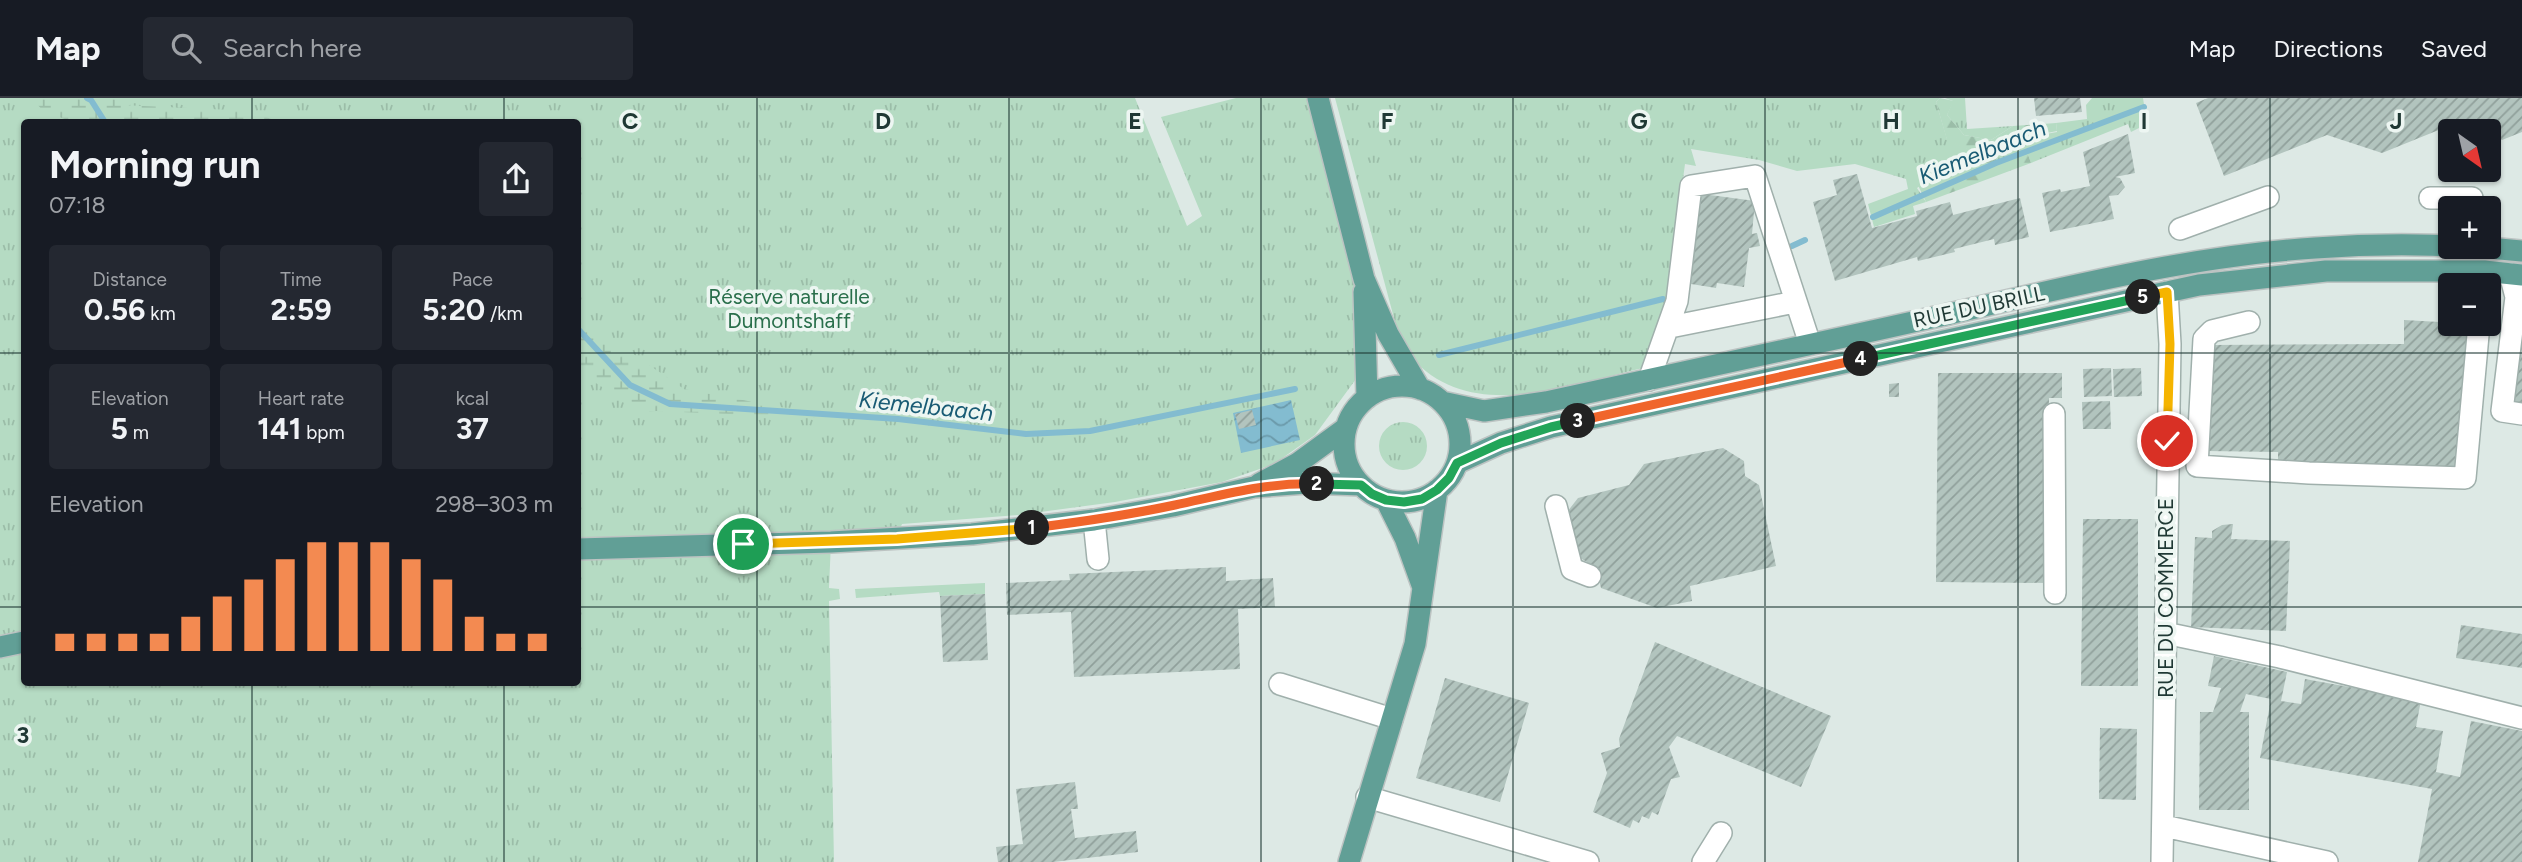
<!DOCTYPE html>
<html lang="en">
<head>
<meta charset="utf-8">
<style>
  :root { --surface:#171b24; --page:#242831; --text:#f1f3f6; --muted:#9ea1a6; --line:#363941; --accent:#f38a51 }
  body { margin:0; font-family:Figtree,sans-serif; background:var(--page); color:var(--text); height:100vh; display:flex; flex-direction:column; font-size:26px; white-space:nowrap }
  * { box-sizing:border-box; margin:0 }
  p { font-size:23px; color:var(--muted) }
  .icon { flex:none; width:38px; height:38px; fill:none; stroke:currentColor; stroke-width:2; stroke-linecap:round; stroke-linejoin:round }
  .map { position:relative; flex:1; overflow:hidden }
  .drawer { position:absolute; left:21px; top:21px; width:560px; height:567px; display:flex; flex-direction:column; background:var(--surface); border-radius:7px; box-shadow:0 2px 5px #0004 }
  .drawer>* { flex:none }
  .needle { width:46px; rotate:146deg }
  .tools { position:absolute; left:2438px; top:21px; display:grid; gap:14px }
  .tools a { display:grid; place-items:center; width:63px; height:63px; border-radius:7px; background:var(--surface); box-shadow:0 2px 5px #0004; font-size:35px }
  .pin { position:absolute; display:grid; place-items:center; width:60px; height:60px; color:#fff; margin:-30px; border:4px solid #fff; border-radius:50%; box-shadow:0 2px 7px #0007 }
  .km { position:absolute; width:35px; height:35px; margin:-18px; border-radius:50%; background:#222; color:#fff; font-size:19px; line-height:35px; text-align:center }
  .round { display:grid; place-items:center; flex:none; width:74px; height:74px; border-radius:7px; background:var(--page) }
  .head { display:flex; align-items:center; justify-content:space-between; height:119px; padding:0 28px }
  h1 { font-size:38px; font-weight:700; line-height:52px }
  .figures { display:grid; grid-template-columns:repeat(3,1fr); gap:10px; height:119px; padding:7px 28px }
  .figures div { display:grid; align-content:center; border-radius:7px; background:var(--page); text-align:center }
  .figures b { font-size:30px; font-weight:700 }
  .figures small { font-size:19px; font-weight:400 }
  .figures p { font-size:19px }
  .chart { height:196px; padding:14px 28px }
  .chart p { display:flex; justify-content:space-between }
  .chart svg { width:100%; height:126px; margin-top:7px; stroke:var(--accent); stroke-width:6 }
  header { display:flex; align-items:center; gap:42px; box-sizing:border-box; height:98px; padding:0 35px; background:var(--surface); border-bottom:2px solid var(--line) }
  header strong { font-size:33px }
  nav { display:flex; gap:38px; margin-inline-start:auto; font-size:24px }
  .search { width:490px; height:63px; background:var(--page); display:flex; align-items:center; gap:18px; box-sizing:border-box; padding:0 24px; border-radius:7px; color:var(--muted); font-size:26px }
  .map>svg:first-child { display:block }
  .grass { fill:url(#grass-tufts); fill-rule:evenodd }
  .forest { fill:url(#forest-firs) }
  .wetland { fill:url(#wetland-marsh) }
  .water { fill:url(#water-waves) }
  .lines { fill:none; stroke-linecap:round; stroke-linejoin:round }
  .stream { stroke:#83bcd0; stroke-width:6 }
  .building { fill:url(#building-hatch) }
  .minor-casing { stroke:#a0b0ac; stroke-width:24 }
  .major-casing { stroke:#bcc3c2; stroke-width:24 }
  .minor { stroke:#fff; stroke-width:21 }
  .major { stroke:#619f96; stroke-width:21 }
  .split-1-casing { stroke:#fff; stroke-width:14 }
  .split-2-casing { stroke:#fff; stroke-width:14 }
  .split-3-casing { stroke:#fff; stroke-width:14 }
  .split-4-casing { stroke:#fff; stroke-width:14 }
  .split-5-casing { stroke:#fff; stroke-width:14 }
  .split-6-casing { stroke:#fff; stroke-width:14 }
  .split-1 { stroke:#f5b400; stroke-width:9 }
  .split-2 { stroke:#f0652b; stroke-width:9 }
  .split-3 { stroke:#22a559; stroke-width:9 }
  .split-4 { stroke:#f0652b; stroke-width:9 }
  .split-5 { stroke:#22a559; stroke-width:9 }
  .split-6 { stroke:#f5b400; stroke-width:9 }
  .grid { fill:none; stroke:#1f3834; stroke-width:2; stroke-opacity:0.55 }
  .labels { text-anchor:middle; stroke-width:7; stroke-linejoin:round; paint-order:stroke }
  .park-label { font-size:21px; fill:#296f4b; stroke:#edf6f2 }
  .street-label { font-size:21px; fill:#1f3834; stroke:#edf6f2 }
  .water-label { font-size:23px; font-style:italic; fill:#195b74; stroke:#edf6f2 }
  .grid-label { font-size:23px; text-anchor:middle; font-weight:bold; fill:#1f3834; stroke:#edf6f2; stroke-width:7; stroke-linejoin:round; paint-order:stroke }
</style>
</head>
<body>
<header>
<strong>Map</strong>
<div class="search"><svg class="icon" aria-label="search" viewBox="0 0 24 24"><circle cx="10" cy="10" r="6"/><path d="M15 15l6 6"/></svg>Search here</div>
<nav><a>Map</a><a>Directions</a><a>Saved</a></nav>
</header>
<div class="map">
<svg width="2522" height="764" viewBox="0 0 2522 764">
  <defs>
    <pattern id="grass-tufts" width="24" height="20" patternUnits="userSpaceOnUse" patternTransform="scale(1.75)"><rect width="24" height="20" fill="#b5dbc3"/><path d="M3 7l-1-3M5 7V3M7 7l1-3M15 17l-1-3M17 17v-4M19 17l1-3" fill="none" stroke="#9bbda8"/></pattern>
    <pattern id="forest-firs" width="22" height="20" patternUnits="userSpaceOnUse" patternTransform="scale(1.75)"><rect width="22" height="20" fill="#b5dbc3"/><path d="M5 1l3.5 6h-7zM16 11l3.5 6h-7z" fill="#9bbda8"/></pattern>
    <pattern id="wetland-marsh" width="20" height="14" patternUnits="userSpaceOnUse" patternTransform="scale(1.75)"><rect width="20" height="14" fill="#b5dbc3"/><path d="M1 5h8M5 5V1M11 12h8M15 12V8" fill="none" stroke="#9bbda8"/></pattern>
    <pattern id="water-waves" width="16" height="10" patternUnits="userSpaceOnUse" patternTransform="scale(1.75)"><rect width="16" height="10" fill="#83bcd0"/><path d="M0 5q4-4 8 0t8 0" fill="none" stroke="#6b9aaa"/></pattern>
    <pattern id="building-hatch" width="6" height="6" patternUnits="userSpaceOnUse" patternTransform="scale(1.75)"><rect width="6" height="6" fill="#b2c4be"/><path d="M-1 1l2-2M0 6l6-6M5 7l2-2" fill="none" stroke="#90a09b"/></pattern>
  </defs>
  <rect width="100%" height="100%" fill="#dde9e5"/>
  <!-- grass -->
  <path class="grass" d="M0,0H1135L1187,128L1202,118L1161,19L1236,0H1318L1364,181L1366,242L1356,281L1315,337L1274,366L1222,384L1115,404L1018,417L902,426L896,441L831,444L829,490L839,491L840,501L829,503L834,764H0ZM24,24H578V584H24Z
    M1335,0H1940L1936,4L1947,41L1970,52L1917,90L1926,104L1913,108L1915,116L1874,129L1868,106L1908,91L1906,81L1855,66L1797,73L1759,62L1691,51L1696,68L1685,66L1665,218L1643,270C1569,287 1471,327 1411,259C1406,252 1402,243 1398,235Z
    M1945,0H1965L1967,31L2013,28L1991,42L1964,37L1947,17L1953,3Z
    M2092,0H2143L2147,26L2131,34L2128,26L2031,65L2027,54L1996,65L2001,44L2057,34L2056,25L2087,21L2086,7Z
    M1379 348a24 24 0 1 1 48 0a24 24 0 1 1-48 0Z
    M985,485V496L940,498L939,494L856,500L855,491Z"/>
  <!-- forest -->
  <path class="forest" d="M1940,0L1954,3L1947,17L1964,37L1991,42L2013,28L2056,25L2057,33L2001,44L1997,65L2027,54L2031,65L1926,104L1914,79L1969,52L1947,42L1936,4Z"/>
  <!-- wetland -->
  <path class="wetland" d="M32,0H114L121,7L254,13L277,24H73L43,13Z
    M578,218L684,291L845,321L656,313L641,315L578,273Z"/>
  <!-- water -->
  <path class="water" d="M1291,302L1300,342L1241,355L1233,315Z"/>
  <g class="lines">
    <!-- stream -->
    <path class="stream" d="M87,0L91,2L105,24
      M1873,119L1996,65L2144,9
      M1792,148L1805,142
      M578,231L630,287L670,306L898,321L1026,336L1090,333L1295,291
      M1439,257L1663,201"/>
  </g>
  <!-- building -->
  <path class="building" d="M2034,0H2080L2082,14L2036,18Z
    M2208,0H2522V34L2502,42L2488,38V33H2473L2451,27L2382,55L2327,37L2224,78L2196,5Z
    M2128,36L2135,75L2115,79L2120,80L2125,89L2118,97L2109,98L2114,121L2050,134L2042,95L2060,91L2061,94L2090,88L2083,54Z
    M1857,76L1872,130L1917,118L1916,113L1950,104L1953,117L2020,100L2029,139L1995,147L1994,141L1954,151L1955,154L1918,163L1917,159L1835,183L1813,104L1837,97L1833,82Z
    M1695,95L1755,103L1752,136L1757,135L1760,148L1749,150L1744,189L1717,185L1716,190L1685,185Z
    M2404,222L2475,226L2460,376L2278,367V354L2206,353L2211,247L2404,246Z
    M2520,248H2522V305L2512,303Z
    M2111,270L2112,298L2084,299L2083,271Z
    M2141,270L2142,298L2114,299L2113,271Z
    M1938,275H2062V300H2049L2047,485L1936,484Z
    M1899,285V299H1889V286Z
    M2110,303L2111,331H2083L2082,304Z
    M1252,312L1256,327L1239,331L1235,316Z
    M1723,350L1744,363L1745,378L1759,387L1776,468L1690,488L1692,503L1657,510L1601,490L1596,469L1571,455L1564,418L1578,400L1629,387L1644,366Z
    M2083,421H2138V588H2081Z
    M2233,426L2231,441L2290,443L2286,533L2191,529L2195,439L2212,440V433L2222,427Z
    M1226,469V483L1273,480L1275,509L1238,511L1240,571L1074,579L1071,514L1007,517L1006,485L1070,482L1069,476Z
    M985,496L988,562L943,564L940,498Z
    M2461,527L2522,536V570L2456,560Z
    M1655,544L1831,618L1801,689L1677,638L1669,649L1680,679L1671,681L1658,717L1652,714L1649,721L1642,718L1639,725L1633,722L1630,730L1593,714L1607,675L1601,655L1620,649L1619,641Z
    M2214,558L2287,574L2281,603L2301,606L2305,581L2421,602L2416,629L2443,633L2436,674L2460,679L2471,623L2522,633V764H2418L2432,691L2260,660L2271,601L2246,596L2240,614H2249V712H2199L2200,614H2213L2221,590L2208,588Z
    M1445,580L1529,605L1500,704L1416,680Z
    M2100,630L2137,631L2136,702L2099,701Z
    M1075,684L1078,711H1071L1075,740L1136,733L1138,754L1053,764H998L996,749L1023,746L1016,691Z"/>
  <g class="lines">
    <!-- minor casing -->
    <g class="minor-casing">
      <path id="minor" d="M2430,100H2472
        M2180,131L2268,99
        M2510,176L2516,199L2502,313L2522,316
        M2249,224L2212,233L2204,241L2197,368L2309,375L2465,380L2479,226
        M1670,229L1795,204
        M1649,282L1677,203L1691,88L1755,78L1810,246
        M2054,316L2055,495
        M1556,408L1572,471L1590,478
        M1094,422L1098,461
        M2165,535L2280,559L2522,620
        M1280,586L1392,621
        M1367,699L1588,764
        M2164,728L2327,764
        M1703,764L1721,735
        M2162,764L2170,246L2167,194"/>
    </g>
    <!-- major casing -->
    <g class="major-casing">
      <path id="major" d="M1318,0L1364,181L1388,236L1420,291
        M1364,194L1367,300
        M1344 346a58 58 0 1 1 116 0a58 58 0 1 1-116 0Z
        M1442,304L1484,313L1546,304C1678,275 1809,247 1940,218C2063,190 2189,158 2315,150C2384,145 2454,146 2522,153
        M1457,365L1501,345L1551,329L2199,187L2326,173H2484L2522,177
        M1259,386L1298,365L1346,330
        M1386,402L1405,440L1422,487
        M578,451L831,444L972,436L1094,422L1173,408L1254,389L1307,385L1361,387
        M0,549L24,544
        M1349,764L1415,546L1437,392"/>
    </g>
    <!-- minor -->
    <use href="#minor" class="minor"/>
    <!-- major -->
    <use href="#major" class="major"/>
  </g>
  <g class="lines">
    <!-- split-1 casing -->
    <g class="split-1-casing">
      <path id="split-1" d="M743,446L897,441L1032,430"/>
    </g>
    <!-- split-2 casing -->
    <g class="split-2-casing">
      <path id="split-2" d="M1032,430C1080,424 1128,417 1175,407C1223,397 1268,384 1317,386"/>
    </g>
    <!-- split-3 casing -->
    <g class="split-3-casing">
      <path id="split-3" d="M1317,386L1361,387L1372,396L1386,402L1404,404L1422,401L1437,392L1449,380L1457,365L1501,345L1551,329L1578,323"/>
    </g>
    <!-- split-4 casing -->
    <g class="split-4-casing">
      <path id="split-4" d="M1578,323L1861,261"/>
    </g>
    <!-- split-5 casing -->
    <g class="split-5-casing">
      <path id="split-5" d="M1861,261L2143,199"/>
    </g>
    <!-- split-6 casing -->
    <g class="split-6-casing">
      <path id="split-6" d="M2143,199L2167,194L2170,246L2167,343"/>
    </g>
    <!-- split-1 -->
    <use href="#split-1" class="split-1"/>
    <!-- split-2 -->
    <use href="#split-2" class="split-2"/>
    <!-- split-3 -->
    <use href="#split-3" class="split-3"/>
    <!-- split-4 -->
    <use href="#split-4" class="split-4"/>
    <!-- split-5 -->
    <use href="#split-5" class="split-5"/>
    <!-- split-6 -->
    <use href="#split-6" class="split-6"/>
  </g>
  <!-- grid -->
  <path class="grid" d="M252,0V24M504,0V24M757,0V764M1009,0V764M1261,0V764M1513,0V764M1765,0V764M2018,0V764M2270,0V764M0,255H24M578,255H2522M0,509H24M578,509H2522M252,584V764M504,584V764"/>
  <g class="labels">
    <!-- park labels -->
    <g class="park-label">
      <text x="789" y="206">Réserve naturelle<tspan x="789" dy="24">Dumontshaff</tspan></text>
    </g>
    <!-- street labels -->
    <g class="street-label">
      <text transform="translate(1979 209) rotate(-12)" y="7">RUE DU BRILL</text>
      <text transform="translate(2166 500) rotate(-90)" y="7">RUE DU COMMERCE</text>
    </g>
    <!-- water labels -->
    <g class="water-label">
      <text transform="translate(1982 54) rotate(-22)" y="8">Kiemelbaach</text>
      <text transform="translate(926 308) rotate(6)" y="8">Kiemelbaach</text>
    </g>
  </g>
  <g class="grid-label">
    <text x="630" y="31">C</text>
    <text x="883" y="31">D</text>
    <text x="1135" y="31">E</text>
    <text x="1387" y="31">F</text>
    <text x="1639" y="31">G</text>
    <text x="1891" y="31">H</text>
    <text x="2144" y="31">I</text>
    <text x="2396" y="31">J</text>
    <text x="23" y="645">3</text>
  </g>
</svg>
<div class="tools">
<a><svg class="needle" viewBox="-14 -14 28 28"><path d="M0-13l5 13h-10z" fill="#e53935"/><path d="M0 13l5-13h-10z" fill="#9ea1a6"/></svg></a>
<a>+</a>
<a>−</a>
</div>
<div class="pin" style="left:743px;top:446px;background:#1e9e55"><svg class="icon" aria-label="arrive" viewBox="0 0 24 24"><path d="M6 21V4h12l-3 4 3 4H6"/></svg></div>
<div class="pin" style="left:2167px;top:343px;background:#d93025"><svg class="icon" aria-label="check" viewBox="0 0 24 24"><path d="M5 12l5 5 9-10"/></svg></div>
<b class="km" style="left:1032px;top:430px">1</b>
<b class="km" style="left:1317px;top:386px">2</b>
<b class="km" style="left:1578px;top:323px">3</b>
<b class="km" style="left:1861px;top:261px">4</b>
<b class="km" style="left:2143px;top:199px">5</b>
<section class="drawer">
<div class="head"><div><h1>Morning run</h1><p>07:18</p></div><a class="round"><svg class="icon" aria-label="share" viewBox="0 0 24 24"><path d="M12 15V3M7 8l5-5 5 5M5 13v7h14v-7"/></svg></a></div>
<div class="figures">
<div><p>Distance</p><b>0.56<small> km</small></b></div>
<div><p>Time</p><b>2:59</b></div>
<div><p>Pace</p><b>5:20<small> /km</small></b></div>
</div>
<div class="figures">
<div><p>Elevation</p><b>5<small> m</small></b></div>
<div><p>Heart rate</p><b>141<small> bpm</small></b></div>
<div><p>kcal</p><b>37</b></div>
</div>
<div class="chart"><p><span>Elevation</span>298–303 m</p>
<svg viewBox="0 0 160 44" preserveAspectRatio="none"><path d="M5 44V38M15 44V38M25 44V38M35 44V38M45 44V32M55 44V25M65 44V19M75 44V12M85 44V6M95 44V6M105 44V6M115 44V12M125 44V19M135 44V32M145 44V38M155 44V38"/></svg>
</div>
</section>
</div>
</body>
</html>
